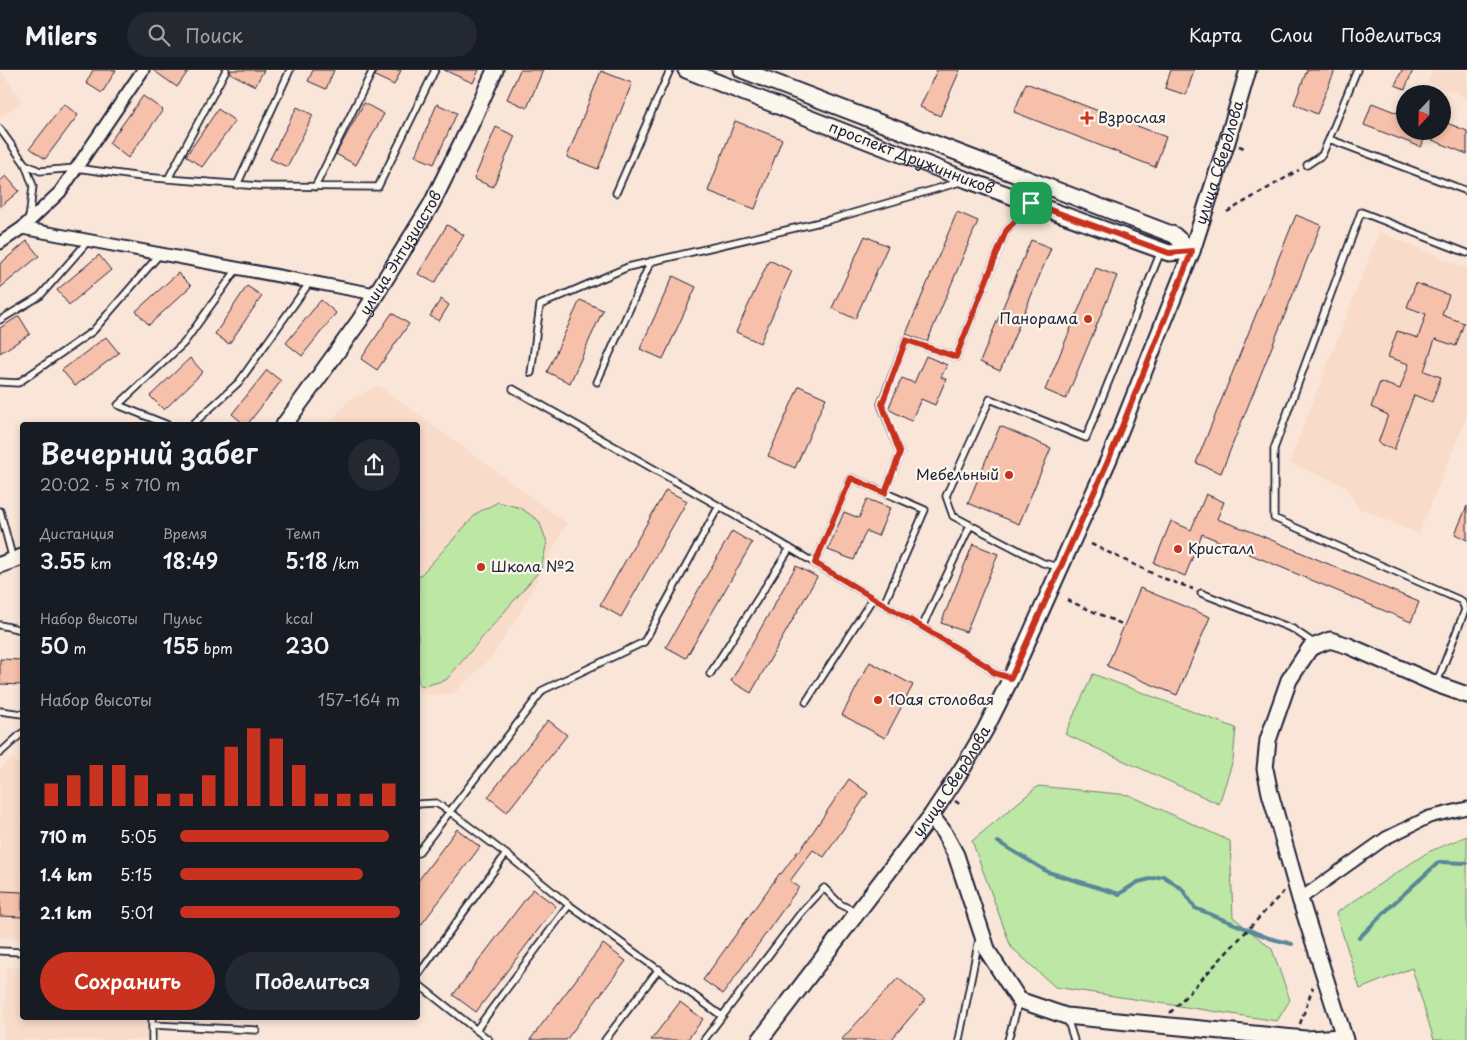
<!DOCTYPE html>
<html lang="ru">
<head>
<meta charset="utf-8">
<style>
  :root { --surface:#171b24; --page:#242831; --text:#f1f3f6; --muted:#9ea1a6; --line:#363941; --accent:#c8321e }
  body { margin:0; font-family:"Playpen Sans",sans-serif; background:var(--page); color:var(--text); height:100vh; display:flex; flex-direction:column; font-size:19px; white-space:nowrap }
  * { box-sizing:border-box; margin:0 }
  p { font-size:16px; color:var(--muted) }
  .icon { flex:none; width:28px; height:28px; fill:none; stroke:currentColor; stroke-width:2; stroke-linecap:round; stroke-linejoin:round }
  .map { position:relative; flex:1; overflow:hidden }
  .details { position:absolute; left:20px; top:352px; width:400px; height:598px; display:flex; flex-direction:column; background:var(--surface); border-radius:5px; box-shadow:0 2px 8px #0003 }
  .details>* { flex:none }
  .needle { width:32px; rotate:202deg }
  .controls { position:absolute; left:1396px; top:15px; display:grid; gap:10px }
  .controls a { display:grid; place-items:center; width:55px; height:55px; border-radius:50%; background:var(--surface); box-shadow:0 2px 8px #0003; font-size:25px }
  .pin { position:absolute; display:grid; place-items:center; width:42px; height:42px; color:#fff; margin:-21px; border-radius:10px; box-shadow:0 2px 8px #0006 }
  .round { display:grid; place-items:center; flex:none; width:52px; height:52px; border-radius:26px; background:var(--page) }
  .headline { display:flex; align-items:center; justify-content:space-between; height:85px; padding:0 20px }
  h1 { font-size:28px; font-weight:600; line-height:38px }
  .stats { display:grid; grid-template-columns:repeat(3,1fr); gap:8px; height:85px; padding:5px 20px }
  .stats div { display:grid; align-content:center }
  .stats b { font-size:21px; font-weight:600 }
  .stats small { font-size:14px; font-weight:400 }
  .stats p { font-size:14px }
  .chart { height:140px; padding:10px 20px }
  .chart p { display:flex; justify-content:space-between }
  .chart svg { width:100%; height:90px; margin-top:5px; stroke:var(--accent); stroke-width:6 }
  .button { display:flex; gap:10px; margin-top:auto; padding:10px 20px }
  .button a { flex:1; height:58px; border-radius:30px; background:var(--accent); color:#fff; font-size:20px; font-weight:600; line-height:58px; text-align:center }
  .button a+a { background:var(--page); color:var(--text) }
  ul { padding:0 20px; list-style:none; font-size:16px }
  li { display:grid; grid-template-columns:80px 60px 1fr; align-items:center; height:38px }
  li i { height:12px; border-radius:6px; background:var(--accent) }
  header { display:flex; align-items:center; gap:30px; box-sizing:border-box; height:70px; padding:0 25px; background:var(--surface); border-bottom:1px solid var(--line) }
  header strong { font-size:24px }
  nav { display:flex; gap:28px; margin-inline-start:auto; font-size:18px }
  .search { width:350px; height:45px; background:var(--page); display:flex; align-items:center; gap:12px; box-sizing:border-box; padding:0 18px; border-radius:28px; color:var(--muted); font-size:19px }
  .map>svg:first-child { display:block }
  .built { fill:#f9dbca }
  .green { fill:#bde7a4; stroke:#708470 }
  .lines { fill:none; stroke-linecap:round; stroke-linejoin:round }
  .stream { stroke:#588899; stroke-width:4 }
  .building { fill:#f7c0ab; stroke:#22223b }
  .lane-casing { stroke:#22223b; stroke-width:9 }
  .street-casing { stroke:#22223b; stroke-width:15 }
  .secondary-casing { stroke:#22223b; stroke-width:19 }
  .path { stroke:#22223b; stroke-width:2.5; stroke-dasharray:5 4; stroke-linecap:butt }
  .lane { stroke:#fbf7ec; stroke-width:5.5 }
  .street { stroke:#fbf7ec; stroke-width:11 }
  .secondary { stroke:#fbf7ec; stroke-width:15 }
  .route-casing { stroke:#fff; stroke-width:10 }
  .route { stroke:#c8321e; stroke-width:6 }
  .poi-dot { fill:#c8321e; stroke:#fbf7ec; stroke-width:2 }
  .labels { text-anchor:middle; stroke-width:4.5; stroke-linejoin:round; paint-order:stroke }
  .poi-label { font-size:15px; fill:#22223b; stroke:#fbf7ec; text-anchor:start }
  .street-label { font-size:15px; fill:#22223b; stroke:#fbf7ec }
</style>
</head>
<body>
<header>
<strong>Milers</strong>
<div class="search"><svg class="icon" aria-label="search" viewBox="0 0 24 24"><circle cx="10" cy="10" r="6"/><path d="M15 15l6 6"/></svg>Поиск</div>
<nav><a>Карта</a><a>Слои</a><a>Поделиться</a></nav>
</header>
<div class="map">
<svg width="1467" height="970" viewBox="0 0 1467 970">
  <rect width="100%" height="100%" fill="#fae6d8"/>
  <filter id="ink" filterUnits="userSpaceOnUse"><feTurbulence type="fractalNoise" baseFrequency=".02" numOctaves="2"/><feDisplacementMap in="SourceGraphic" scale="10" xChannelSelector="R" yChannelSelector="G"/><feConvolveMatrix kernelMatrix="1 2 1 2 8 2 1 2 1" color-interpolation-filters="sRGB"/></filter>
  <g filter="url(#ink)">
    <!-- built -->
    <path class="built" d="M0,0L22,31L0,47Z
      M1433,0H1467V28L1428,12Z
      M1379,162L1467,198V346L1419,464L1358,438L1346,416L1289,393Z
      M378,315L567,453L521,541L492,587L453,624L418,625V355H328L348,331Z
      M13,687L22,698V869L0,868V699Z
      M6,897L22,898V948H151L150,970H3Z"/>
    <!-- green -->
    <path class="green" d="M498,432L521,438L539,451L547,472L541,499L446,610L424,616L418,614V508L477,443Z
      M1093,604L1236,658L1233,690L1219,734L1065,664Z
      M1038,716L1129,725L1230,771L1233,847L1272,879L1290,930L1277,951L1055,917L1011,877L972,771Z
      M1467,766V970H1434L1412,898L1360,919L1336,843L1428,782Z"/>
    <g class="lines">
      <!-- stream -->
      <path class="stream" d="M998,772L1048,802L1119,824L1138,812L1163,806L1182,819L1195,838L1269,868L1292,874
        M1359,868L1394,833L1439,792L1467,793"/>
    </g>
    <!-- building -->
    <path class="building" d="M93,0H116L102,23L86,13Z
      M153,0H189L177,17Z
      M231,0H264L255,16L230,3Z
      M313,0H334L326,19L308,11Z
      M378,0H401L394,15L375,6Z
      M444,0H479L473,13Z
      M520,0H543L527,38L507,29Z
      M937,0H960L940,46L920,37Z
      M1171,0H1194L1186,25L1165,18Z
      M1307,0H1335L1317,44L1294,34Z
      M1402,0H1413L1405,19L1395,15Z
      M601,1L632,13L598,99L567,87Z
      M1026,13L1166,67L1155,97L1014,42Z
      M143,26L163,40L128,88L109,73Z
      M364,33L384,44L356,95L336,84Z
      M1372,33L1405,46V61H1442V51L1467,61V84L1425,67L1421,77L1364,55Z
      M64,34L78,45L45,89L30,78Z
      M437,34L457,43L434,94L415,86Z
      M297,37L313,45L287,97L270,89Z
      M218,39L235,51L202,97L186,86Z
      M735,51L782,69L755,139L708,121Z
      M496,57L515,66L493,117L474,109Z
      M6,106L19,121L0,137V111Z
      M957,142L978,151L927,272L906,264Z
      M1296,145L1321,155L1221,403L1196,393Z
      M447,155L464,165L435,213L418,204Z
      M865,166L888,176L855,249L832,238Z
      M1031,170L1051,178L1000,301L980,292Z
      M27,171L39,186L0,218V194Z
      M99,185L111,200L69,235L57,220Z
      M769,190L792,201L760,273L736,262Z
      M1096,198L1117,206L1066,329L1045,320Z
      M178,203L191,216L149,255L136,241Z
      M673,206L696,217L663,289L640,279Z
      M1416,213L1449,225L1442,245L1464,253L1456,276L1435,269L1424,301L1441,307L1432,332L1414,325L1394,380L1378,373L1388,345L1371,337L1380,312L1400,319L1409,294L1388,287L1397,261L1418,268L1426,244L1407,237Z
      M247,216L262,226L229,274L215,264Z
      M441,229L449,235L439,251L430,246Z
      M321,230L336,243L302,286L286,273Z
      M580,230L603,240L570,313L547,302Z
      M392,243L409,254L377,300L361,289Z
      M19,246L30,264L0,283V258Z
      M106,267L119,283L75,316L62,300Z
      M926,286L947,295L941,307L946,309L935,335L921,329L911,351L888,339L902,308L914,313Z
      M190,288L203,302L164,340L150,326Z
      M267,300L281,311L247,355H245L232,344Z
      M799,316L826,328L795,398L768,386Z
      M1000,356L1051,378L1019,454L968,433Z
      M666,420L687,431L621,547L600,535Z
      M1206,424L1224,432L1217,449L1250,461L1419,532L1411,552L1202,464L1185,506L1154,493L1171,451L1191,460Z
      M867,429L890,438L878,466L866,461L854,490L828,480L844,442L859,448Z
      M1467,436V470L1455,464Z
      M732,461L752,473L686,588L666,577Z
      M973,474L998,484L966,562L941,553Z
      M796,496L817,507L751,623L731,611Z
      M1140,518L1210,547L1177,625L1107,596Z
      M0,589L22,590V615L0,614Z
      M870,592L913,615L885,668L842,645Z
      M548,650L567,665L507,742L488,727Z
      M849,709L868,723L824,787L813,780L790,811L799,817L723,924L703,910L780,803L781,804L798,781L799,782Z
      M457,759L480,777L418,859V811Z
      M533,819L556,836L476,942L453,925Z
      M0,821L22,822V847L0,846Z
      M603,874L626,891L566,970H530Z
      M898,908L925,930L891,970H841Z
      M680,932L703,949L687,970H651Z"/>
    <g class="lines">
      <!-- lane casing -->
      <g class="lane-casing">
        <path id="lane" d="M1357,0L1329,69L1467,121
          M0,59L25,94L33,116L29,149
          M25,94L40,101L76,98L142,107L259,116L378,117L435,0
          M1307,95L1322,85L1329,69
          M168,109L226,0
          M237,115L290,0
          M315,117L373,0
          M616,123L670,0
          M0,250L40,226L89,170
          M531,303L540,235L628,197L829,150L960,112
          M0,312L18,313L93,261L160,184
          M597,312L651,191
          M513,319L719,436L987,596L994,603L1009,607
          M168,355L118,335L184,273L237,199
          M192,355L239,312L310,212
          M885,423L900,383L881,334L906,270L956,287L1006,161L1030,134
          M0,441L13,490
          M815,493L851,408L925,440L884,534
          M1059,497L1043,493L953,446L946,426L990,329L1086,368L1161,181
          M1201,523L1293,559L1315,574
          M0,555L22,560
          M922,557L970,456
          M710,604L790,478
          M1437,612L1465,540L1462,531L1274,448V379L1361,142L1467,183
          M806,632L873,528
          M0,641L22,644
          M0,683L22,663
          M418,734L436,733L449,741L506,784L569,835L722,946
          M418,783L543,620L644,572L719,436
          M0,881L22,882
          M418,905L506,784
          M418,914L489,970
          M1067,948L1074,970
          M152,955L256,960
          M476,960L569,835
          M152,970V948
          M605,970L659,899
          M704,970L800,844L824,818L840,834L856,842
          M959,970L979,869
          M1008,970L1019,931"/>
      </g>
      <!-- street casing -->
      <g class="street-casing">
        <path id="street" d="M22,158L375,224
          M0,173L22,158L60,122L143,0
          M1300,829L1386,768L1429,747L1467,738"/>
      </g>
      <!-- secondary casing -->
      <g class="secondary-casing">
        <g id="secondary">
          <path id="s1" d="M686,0L967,110L1169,183L1192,181"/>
          <path d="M742,0L1174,165L1192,181"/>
          <path id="s2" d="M284,355L360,250L431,135L470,56L495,0"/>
          <path d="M0,495L22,487"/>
          <path d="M931,746L943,761L956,785L988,882L1019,930L1066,946L1305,969L1344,967"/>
          <path id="s3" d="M760,970L931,746L964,696L985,660L1011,608L1109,389L1192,181L1227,72L1248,0"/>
          <path d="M1345,970L1300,829L1270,723L1265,699L1268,670L1289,610L1310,578L1330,570L1349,576L1436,614L1467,625"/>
        </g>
      </g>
      <!-- path -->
      <path class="path" d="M1239,76L1247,79
        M1227,142L1299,100
        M1091,474L1160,507L1193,519
        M1067,530L1124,555
        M955,731L961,735
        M1170,943L1284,821
        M1300,954L1313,917"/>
      <!-- lane -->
      <use href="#lane" class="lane"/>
      <!-- street -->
      <use href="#street" class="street"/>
      <!-- secondary -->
      <use href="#secondary" class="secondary"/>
    </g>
  </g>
  <g class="lines" filter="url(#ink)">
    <!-- route casing -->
    <g class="route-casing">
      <path id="route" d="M1031,133L1169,183L1192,181L1109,389L1011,608L994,603L987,596L815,493L851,408L885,423L900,383L882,334L906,270L956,287L1006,161Z"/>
    </g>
    <!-- route -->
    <use href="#route" class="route"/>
  </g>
  <!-- markers -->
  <g class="poi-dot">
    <path d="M1084.5 40.5h5v5h5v5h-5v5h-5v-5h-5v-5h5z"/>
    <circle cx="1088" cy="249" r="5"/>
    <circle cx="1009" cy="405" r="5"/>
    <circle cx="1178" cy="479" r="5"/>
    <circle cx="481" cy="497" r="5"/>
    <circle cx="878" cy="630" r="5"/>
  </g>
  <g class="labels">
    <!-- poi labels -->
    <g class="poi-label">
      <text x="1098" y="53">Взрослая</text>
      <text x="1078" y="254" text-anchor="end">Панорама</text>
      <text x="999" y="410" text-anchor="end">Мебельный</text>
      <text x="1188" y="484">Кристалл</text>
      <text x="491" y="502">Школа №2</text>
      <text x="888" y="635">10ая столовая</text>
    </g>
    <!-- street labels -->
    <g class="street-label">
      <text dy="5" stroke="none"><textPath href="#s1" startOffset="242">проспект Дружинников</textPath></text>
      <text dy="5" stroke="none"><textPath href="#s3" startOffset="998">улица Свердлова</textPath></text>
      <text dy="5" stroke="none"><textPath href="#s2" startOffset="208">улица Энтузиастов</textPath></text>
      <text dy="5" stroke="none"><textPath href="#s3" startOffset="322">улица Свердлова</textPath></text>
    </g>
  </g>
</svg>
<div class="controls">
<a><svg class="needle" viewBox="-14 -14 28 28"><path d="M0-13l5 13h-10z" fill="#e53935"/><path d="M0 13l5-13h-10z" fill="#9ea1a6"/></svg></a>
</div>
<div class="pin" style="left:1031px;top:133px;background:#1e9e55"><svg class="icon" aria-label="arrive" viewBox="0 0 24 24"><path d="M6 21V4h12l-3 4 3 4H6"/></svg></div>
<section class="details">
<div class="headline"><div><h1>Вечерний забег</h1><p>20:02 · 5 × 710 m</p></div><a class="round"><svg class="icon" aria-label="share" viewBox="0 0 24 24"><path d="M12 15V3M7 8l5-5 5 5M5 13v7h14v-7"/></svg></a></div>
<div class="stats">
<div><p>Дистанция</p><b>3.55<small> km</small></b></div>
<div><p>Время</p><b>18:49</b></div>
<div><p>Темп</p><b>5:18<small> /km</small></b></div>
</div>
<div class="stats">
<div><p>Набор высоты</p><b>50<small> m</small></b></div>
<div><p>Пульс</p><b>155<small> bpm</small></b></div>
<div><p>kcal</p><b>230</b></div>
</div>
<div class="chart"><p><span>Набор высоты</span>157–164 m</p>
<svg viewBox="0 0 160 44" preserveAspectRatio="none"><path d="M5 44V33M15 44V29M25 44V24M35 44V24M45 44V29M55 44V38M65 44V38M75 44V29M85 44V15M95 44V6M105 44V11M115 44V24M125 44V38M135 44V38M145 44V38M155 44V33"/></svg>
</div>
<ul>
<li><b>710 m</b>5:05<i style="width:95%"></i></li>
<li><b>1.4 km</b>5:15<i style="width:83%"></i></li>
<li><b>2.1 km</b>5:01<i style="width:100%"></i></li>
</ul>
<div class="button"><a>Сохранить</a><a>Поделиться</a></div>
</section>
</div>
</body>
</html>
